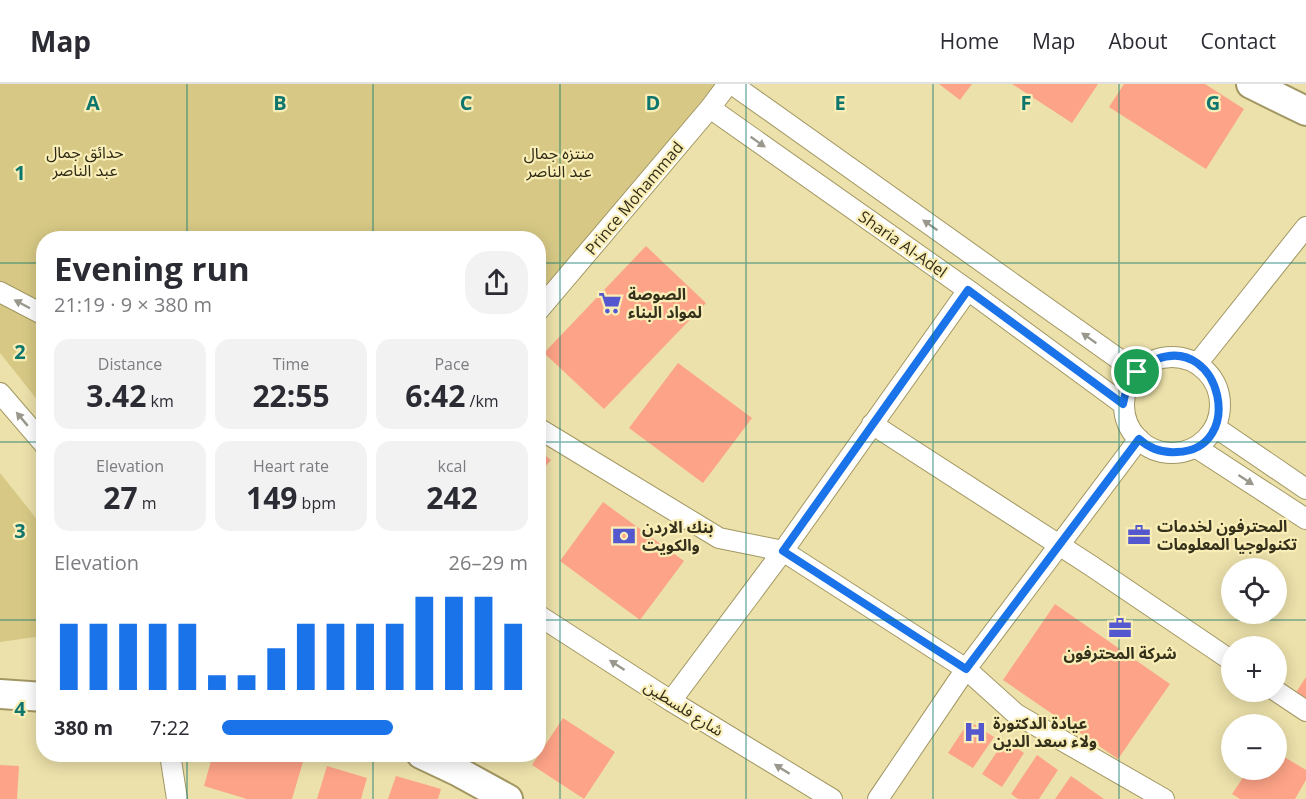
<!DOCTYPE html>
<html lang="en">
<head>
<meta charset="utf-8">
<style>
  :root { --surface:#fff; --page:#f2f2f3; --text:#2b2b33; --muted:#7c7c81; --line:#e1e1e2; --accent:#1a73e8 }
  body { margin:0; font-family:"Open Sans","Noto Sans Arabic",sans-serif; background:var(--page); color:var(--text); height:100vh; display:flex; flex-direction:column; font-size:22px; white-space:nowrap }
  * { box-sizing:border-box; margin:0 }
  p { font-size:20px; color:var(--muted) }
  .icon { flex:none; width:33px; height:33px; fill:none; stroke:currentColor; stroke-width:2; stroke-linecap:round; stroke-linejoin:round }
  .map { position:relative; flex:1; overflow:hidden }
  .panel { position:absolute; left:36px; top:147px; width:510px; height:531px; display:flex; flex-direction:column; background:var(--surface); border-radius:24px; box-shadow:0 3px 15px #0003 }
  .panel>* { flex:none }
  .controls { position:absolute; left:1221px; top:474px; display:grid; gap:12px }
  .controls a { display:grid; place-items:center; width:66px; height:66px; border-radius:50%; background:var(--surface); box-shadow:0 3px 15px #0003; font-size:30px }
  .pin { position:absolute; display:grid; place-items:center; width:51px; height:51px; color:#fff; margin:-26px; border:3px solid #fff; border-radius:50%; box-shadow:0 2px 6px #0007 }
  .round { display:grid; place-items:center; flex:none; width:63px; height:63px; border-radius:24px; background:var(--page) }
  .headline { display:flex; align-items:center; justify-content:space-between; height:102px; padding:0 18px }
  h1 { font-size:33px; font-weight:700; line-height:45px }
  .figures { display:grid; grid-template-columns:repeat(3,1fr); gap:9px; height:102px; padding:6px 18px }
  .figures div { display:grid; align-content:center; border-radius:15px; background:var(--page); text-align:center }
  .figures b { font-size:30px; font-weight:700 }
  .figures small { font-size:16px; font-weight:400 }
  .figures p { font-size:16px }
  .chart { height:168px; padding:12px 18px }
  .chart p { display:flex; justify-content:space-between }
  .chart svg { width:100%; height:108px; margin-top:6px; stroke:var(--accent); stroke-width:6 }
  ul { padding:0 18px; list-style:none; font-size:20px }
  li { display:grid; grid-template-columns:96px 72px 1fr; align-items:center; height:45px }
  li i { height:15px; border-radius:8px; background:var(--accent) }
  header { display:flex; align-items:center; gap:36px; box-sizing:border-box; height:84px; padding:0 30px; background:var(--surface); border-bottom:2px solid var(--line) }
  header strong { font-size:28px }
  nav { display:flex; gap:33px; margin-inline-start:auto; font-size:21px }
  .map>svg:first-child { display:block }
  .green { fill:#d7c985 }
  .building { fill:#fda387 }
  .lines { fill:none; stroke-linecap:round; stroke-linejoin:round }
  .street-casing { stroke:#a29763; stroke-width:22 }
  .secondary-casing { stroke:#a29763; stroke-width:32 }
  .street { stroke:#fff; stroke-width:20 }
  .secondary { stroke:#fff; stroke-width:28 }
  .oneway { fill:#9a988d }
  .route-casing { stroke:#fff; stroke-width:12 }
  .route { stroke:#1a73e8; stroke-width:8 }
  .grid { fill:none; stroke:#0f766e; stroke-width:1.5; stroke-opacity:0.55 }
  .labels { text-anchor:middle; stroke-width:4.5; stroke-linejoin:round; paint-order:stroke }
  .park-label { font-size:16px; fill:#2f2a16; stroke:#f9eeb7 }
  .street-label { font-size:16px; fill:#35301b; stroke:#f9eeb7 }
  .poi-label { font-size:16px; font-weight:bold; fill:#35301b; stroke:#f9eeb7; text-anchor:start }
  .grid-label { font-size:20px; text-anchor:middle; font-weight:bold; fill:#0f766e; stroke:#f9eeb7; stroke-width:4.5; stroke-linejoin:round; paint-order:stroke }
</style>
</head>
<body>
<header>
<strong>Map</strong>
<nav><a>Home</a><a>Map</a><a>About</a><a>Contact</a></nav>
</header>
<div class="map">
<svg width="1306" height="715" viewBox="0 0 1306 715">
  <rect width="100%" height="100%" fill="#ece1aa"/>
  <!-- green -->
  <path class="green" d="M0,0H717L539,224L538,154H44L43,323L0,269Z
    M0,389L43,443V552L0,558Z"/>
  <!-- building -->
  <path class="building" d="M939,0H972L960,16Z
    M1012,0H1098L1072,39Z
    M1124,0H1205L1244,25L1206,85L1109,23Z
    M646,162L706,219L604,325L544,269Z
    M678,279L752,334L703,399L629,344Z
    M538,366L551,376L538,391Z
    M603,418L684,477L640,536L560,477Z
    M1055,520L1170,600L1118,675L1003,596Z
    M538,578L546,582L538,594Z
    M1306,593V621L1293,613Z
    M563,634L615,668L584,715L532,681Z
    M969,637L994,653L973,684L948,669Z
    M1005,656L1024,669L1002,703L982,690Z
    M1276,668L1306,686V696L1295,715H1240L1232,710L1248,686H1276Z
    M213,670H303L305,671L292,715H247L204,702Z
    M1037,671L1058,686L1039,715H1018L1011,710Z
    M0,681L19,682L17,715H0Z
    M327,682L367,694L361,715H317Z
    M396,692L441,705L438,715H388Z
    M1071,692L1104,715H1055Z"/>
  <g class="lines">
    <!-- street casing -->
    <g class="street-casing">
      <path id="street" d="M732,0L1137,288
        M710,24L968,206L1123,320
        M0,208L44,231
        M538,227L710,24L728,0
        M1124 321a48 48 0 1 1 96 0a48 48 0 1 1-96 0Z
        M1197,280L1306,143
        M0,309L44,360
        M872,340L1090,481L1232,577
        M1215,343L1306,405
        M538,344L719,454L783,467L966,585L1016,630L1164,715
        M1197,364L1306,435
        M538,531L671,617L832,715
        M1276,607L1306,627
        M671,617L783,467L968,206
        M170,670L177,715
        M878,715L966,585L1139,355"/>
    </g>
    <!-- secondary casing -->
    <g class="secondary-casing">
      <path id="secondary" d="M1251,0L1306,27
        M0,610L44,613
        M421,670L457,687L508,715"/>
    </g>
    <!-- street -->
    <use href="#street" class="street"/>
    <!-- secondary -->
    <use href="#secondary" class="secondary"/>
  </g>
  <!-- one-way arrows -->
  <defs><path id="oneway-solid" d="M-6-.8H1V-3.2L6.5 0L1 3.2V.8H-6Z" transform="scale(1.5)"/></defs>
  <g class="oneway">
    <use href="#oneway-solid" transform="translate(758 58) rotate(35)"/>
    <use href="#oneway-solid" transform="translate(930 141) rotate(-145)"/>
    <use href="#oneway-solid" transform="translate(22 220) rotate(-152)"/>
    <use href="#oneway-solid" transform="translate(1089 254) rotate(-145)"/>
    <use href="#oneway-solid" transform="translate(22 335) rotate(-130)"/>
    <use href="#oneway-solid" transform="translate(1246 396) rotate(33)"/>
    <use href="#oneway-solid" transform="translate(617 581) rotate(-147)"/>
    <use href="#oneway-solid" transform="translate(782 685) rotate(-148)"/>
  </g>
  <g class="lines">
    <!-- route casing -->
    <g class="route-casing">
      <path id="route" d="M968,206L1123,320C1127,299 1135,282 1157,275C1222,251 1246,366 1177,368C1163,369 1150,365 1139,355L966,585L783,467Z"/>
    </g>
    <!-- route -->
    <use href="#route" class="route"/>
  </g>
  <!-- grid -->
  <path class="grid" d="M187,0V154M373,0V154M560,0V715M746,0V715M933,0V715M1119,0V715M0,179H44M538,179H1306M0,358H44M538,358H1306M0,536H44M538,536H1306M187,670V715M373,670V715"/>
  <!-- icons -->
  <defs>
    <g id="supermarket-bare" transform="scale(1.8)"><path d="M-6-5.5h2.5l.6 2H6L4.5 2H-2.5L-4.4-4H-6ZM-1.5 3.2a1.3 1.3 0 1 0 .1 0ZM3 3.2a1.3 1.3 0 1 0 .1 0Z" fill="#5557ce" stroke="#f9eeb7" stroke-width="2.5" paint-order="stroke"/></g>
    <g id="office-bare" transform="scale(1.8)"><path d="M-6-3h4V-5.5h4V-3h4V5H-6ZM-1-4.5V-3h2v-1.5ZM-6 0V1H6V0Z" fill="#5557ce" stroke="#f9eeb7" stroke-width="2.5" paint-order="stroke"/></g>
    <g id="bank-bare" transform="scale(1.8)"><path d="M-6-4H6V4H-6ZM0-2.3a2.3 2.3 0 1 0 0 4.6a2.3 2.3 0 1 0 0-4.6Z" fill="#5557ce" stroke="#f9eeb7" stroke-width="2.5" paint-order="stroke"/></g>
    <g id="hospital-bare" transform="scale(1.8)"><path d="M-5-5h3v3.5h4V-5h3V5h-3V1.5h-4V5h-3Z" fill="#5557ce" stroke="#f9eeb7" stroke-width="2.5" paint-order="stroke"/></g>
  </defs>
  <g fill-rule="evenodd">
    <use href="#supermarket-bare" x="610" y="219"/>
    <use href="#office-bare" x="1139" y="451"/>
    <use href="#bank-bare" x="624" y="452"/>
    <use href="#office-bare" x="1120" y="544"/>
    <use href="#hospital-bare" x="975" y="648"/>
  </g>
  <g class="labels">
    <!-- park labels -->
    <g class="park-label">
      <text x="85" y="74">حدائق جمال<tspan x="85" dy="18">عبد الناصر</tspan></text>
      <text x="559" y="75">منتزه جمال<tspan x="559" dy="18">عبد الناصر</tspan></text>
    </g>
    <!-- street labels -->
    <g class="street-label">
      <text transform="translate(634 114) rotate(-50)" y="6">Prince Mohammad</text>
      <text transform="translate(903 160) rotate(35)" y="6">Sharia Al-Adel</text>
      <text transform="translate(684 624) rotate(32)" y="6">شارع فلسطين</text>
    </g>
    <!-- poi labels -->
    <g class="poi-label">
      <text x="628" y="216">الصوصة<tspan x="628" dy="18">لمواد البناء</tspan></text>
      <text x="1157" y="448">المحترفون لخدمات<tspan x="1157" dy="18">تكنولوجيا المعلومات</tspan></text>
      <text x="642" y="449">بنك الاردن<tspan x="642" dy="18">والكويت</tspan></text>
      <text x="1120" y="575" text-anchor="middle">شركة المحترفون</text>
      <text x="993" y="645">عيادة الدكتورة<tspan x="993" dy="18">ولاء سعد الدين</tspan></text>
    </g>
  </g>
  <g class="grid-label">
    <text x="93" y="26">A</text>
    <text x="280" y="26">B</text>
    <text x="466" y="26">C</text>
    <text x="653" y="26">D</text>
    <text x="840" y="26">E</text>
    <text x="1026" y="26">F</text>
    <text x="1213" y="26">G</text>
    <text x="20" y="96">1</text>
    <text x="20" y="275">2</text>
    <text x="20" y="454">3</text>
    <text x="20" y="632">4</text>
  </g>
</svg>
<div class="controls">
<a><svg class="icon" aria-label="locate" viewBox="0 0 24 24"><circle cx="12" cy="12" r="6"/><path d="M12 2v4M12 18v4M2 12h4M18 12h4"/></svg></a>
<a>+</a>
<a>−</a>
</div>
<div class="pin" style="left:1137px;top:288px;background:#1e9e55"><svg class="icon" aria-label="arrive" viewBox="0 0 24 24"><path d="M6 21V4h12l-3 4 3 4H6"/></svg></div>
<section class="panel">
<div class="headline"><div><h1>Evening run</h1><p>21:19 · 9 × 380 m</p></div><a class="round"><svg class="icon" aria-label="share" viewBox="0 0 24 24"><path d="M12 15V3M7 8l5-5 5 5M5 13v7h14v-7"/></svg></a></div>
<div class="figures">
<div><p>Distance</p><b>3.42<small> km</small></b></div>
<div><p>Time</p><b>22:55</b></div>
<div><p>Pace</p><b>6:42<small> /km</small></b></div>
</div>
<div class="figures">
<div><p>Elevation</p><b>27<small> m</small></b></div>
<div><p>Heart rate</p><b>149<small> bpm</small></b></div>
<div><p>kcal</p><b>242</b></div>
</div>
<div class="chart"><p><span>Elevation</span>26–29 m</p>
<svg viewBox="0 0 160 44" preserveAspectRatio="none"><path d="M5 44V17M15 44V17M25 44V17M35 44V17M45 44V17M55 44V38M65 44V38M75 44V27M85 44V17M95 44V17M105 44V17M115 44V17M125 44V6M135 44V6M145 44V6M155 44V17"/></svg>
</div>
<ul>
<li><b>380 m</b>7:22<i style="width:56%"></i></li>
</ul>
</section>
</div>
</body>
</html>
